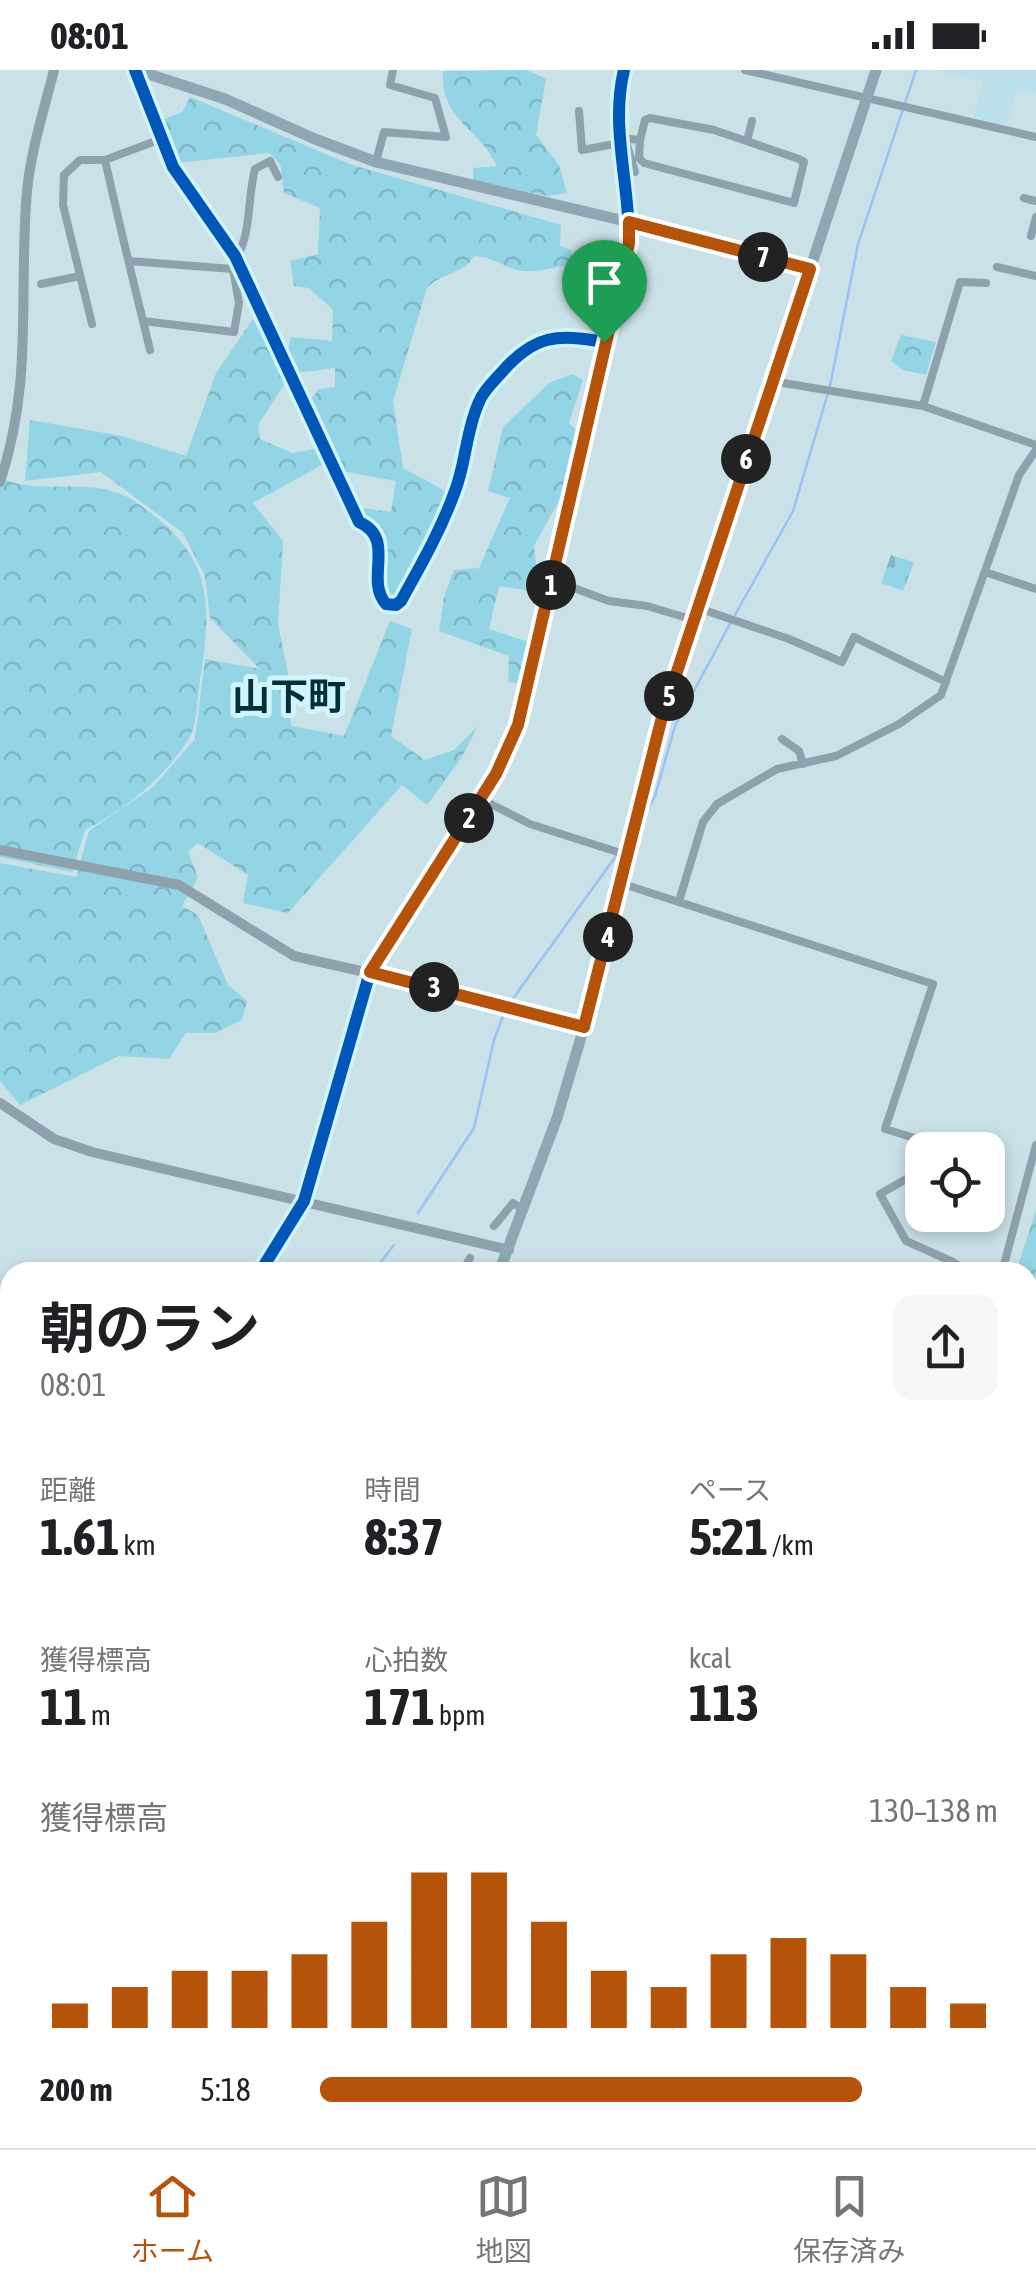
<!DOCTYPE html>
<html lang="ja">
<head>
<meta charset="utf-8">
<style>
  :root { --surface:#fff; --page:#f6f6f6; --text:#202124; --muted:#757577; --line:#e0e0e0; --accent:#b45309 }
  body { margin:0; font-family:"Asap Condensed","Noto Sans JP",sans-serif; background:var(--page); color:var(--text); height:100vh; display:flex; flex-direction:column; font-size:38px; white-space:nowrap }
  * { box-sizing:border-box; margin:0 }
  p { font-size:32px; color:var(--muted) }
  .icon { flex:none; width:55px; height:55px; fill:none; stroke:currentColor; stroke-width:2; stroke-linecap:round; stroke-linejoin:round }
  .map { position:relative; flex:1; overflow:hidden }
  .details { position:absolute; left:0px; top:1192px; width:1038px; height:888px; display:flex; flex-direction:column; background:var(--surface); border-radius:30px 30px 0 0; box-shadow:0 5px 15px #0003 }
  .details>* { flex:none }
  .buttons { position:absolute; left:905px; top:1062px; display:grid; gap:20px }
  .buttons a { display:grid; place-items:center; width:100px; height:100px; border-radius:20px; background:var(--surface); box-shadow:0 5px 15px #0003; font-size:50px }
  .pin { position:absolute; display:grid; place-items:center; width:85px; height:85px; color:#fff; margin:-102px -42px; border-radius:50% 50% 50% 0; rotate:-45deg; box-shadow:0 0 10px #0007 }
  .pin .icon { rotate:45deg }
  .km { position:absolute; width:50px; height:50px; margin:-25px; border-radius:50%; background:#222; color:#fff; font-size:28px; line-height:50px; text-align:center }
  .round { display:grid; place-items:center; flex:none; width:105px; height:105px; border-radius:20px; background:var(--page) }
  .summary { display:flex; align-items:center; justify-content:space-between; height:170px; padding:0 40px }
  h1 { font-size:55px; font-weight:700; line-height:75px }
  .stats { display:grid; grid-template-columns:repeat(3,1fr); gap:15px; height:170px; padding:10px 40px }
  .stats div { display:grid; align-content:center }
  .stats b { font-size:50px; font-weight:700 }
  .stats small { font-size:28px; font-weight:400 }
  .stats p { font-size:28px }
  .chart { height:280px; padding:20px 40px }
  .chart p { display:flex; justify-content:space-between }
  .chart svg { width:100%; height:180px; margin-top:10px; stroke:var(--accent); stroke-width:6 }
  ul { padding:0 40px; list-style:none; font-size:32px }
  li { display:grid; grid-template-columns:160px 120px 1fr; align-items:center; height:75px }
  li i { height:25px; border-radius:12px; background:var(--accent) }
  .status { display:flex; justify-content:space-between; align-items:center; height:70px; padding:0 50px; background:var(--surface); direction:ltr }
  .status svg { height:28px; fill:currentColor }
  .dock { display:flex; justify-content:space-around; align-items:center; height:140px; border-top:2px solid var(--line); background:var(--surface); font-size:28px; color:var(--muted) }
  .dock a { display:grid; justify-items:center; gap:5px }
  .dock .on { color:var(--accent) }
  .map>svg:first-child { display:block }
  .built { fill:#bae1eb }
  .forest { fill:url(#forest-crowns) }
  .cemetery { fill:url(#cemetery-stones) }
  .water { fill:url(#water-waves) }
  .lines { fill:none; stroke-linecap:round; stroke-linejoin:round }
  .stream { stroke:#9ac2f3; stroke-width:2.5 }
  .minor { stroke:#8ea1ac; stroke-width:8 }
  .tertiary { stroke:#8ea1ac; stroke-width:10 }
  .secondary { stroke:#8ea7b2; stroke-width:11 }
  .cycleway-casing { stroke:#d1f5fe; stroke-width:19 }
  .cycleway { stroke:#0057b8; stroke-width:12 }
  .route-casing { stroke:#fff; stroke-width:20 }
  .route { stroke:#b45309; stroke-width:12 }
  .labels { text-anchor:middle; stroke-width:10; stroke-linejoin:round; paint-order:stroke }
  .quarter-label { font-size:38px; font-weight:bold; fill:#032f38; stroke:#d1f5fe }
</style>
</head>
<body>
<div class="status"><b>08:01</b><svg viewBox="0 0 49 12"><path d="M0 12V9h3v3zM5 12V6h3v6zM10 12V3h3v9zM15 12V0h3v12zM26 1h20v11H26zM47 4h2v5h-2z"/></svg></div>
<div class="map">
<svg width="1036" height="2078" viewBox="0 0 1036 2078">
  <defs>
    <pattern id="forest-crowns" width="20" height="18" patternUnits="userSpaceOnUse" patternTransform="scale(2.5)"><rect width="20" height="18" fill="#94d5e5"/><path d="M2 6a3 3 0 1 1 6 0M12 15a3 3 0 1 1 6 0" fill="none" stroke="#7fb7c5"/></pattern>
    <pattern id="cemetery-stones" width="16" height="16" patternUnits="userSpaceOnUse" patternTransform="scale(2.5)"><rect width="16" height="16" fill="#94d5e5"/><path d="M2 7V4a2 2 0 0 1 4 0v3zM10 15v-3a2 2 0 0 1 4 0v3z" fill="#7fb7c5"/></pattern>
    <pattern id="water-waves" width="16" height="10" patternUnits="userSpaceOnUse" patternTransform="scale(2.5)"><rect width="16" height="10" fill="#9ac2f3"/><path d="M0 5q4-4 8 0t8 0" fill="none" stroke="#84a7d1"/></pattern>
  </defs>
  <rect width="100%" height="100%" fill="#cae1e7"/>
  <!-- built -->
  <path class="built" d="M936,0H1036V23L1017,19L1006,56L973,48L983,12Z"/>
  <!-- forest -->
  <path class="forest" d="M527,0L546,9L536,65L559,95L567,123L548,126L473,111V98L497,96C480,58 439,49 443,1Z
    M190,27L352,95L561,155L560,176L571,180L574,193C555,197 533,205 514,199C499,194 491,187 474,186C463,205 442,202 427,218L393,331L403,398L449,423L432,468L400,525L391,528L383,521C382,494 389,459 362,444V438L391,442L396,411L341,401L308,332L319,319L335,317V298L297,303L287,285L291,267L332,271L333,240L309,218L294,216L290,191L318,184L320,138L284,123L281,96L270,83L176,93L160,51L182,42Z
    M253,249L285,313L258,355L260,369L292,383L315,379L322,395L253,433L283,471L278,554L288,603L291,656L344,666L390,551L412,559L391,666L425,690L454,680L478,656L462,687L427,735L402,715L288,843L243,833L248,805L198,773L188,782L198,807L182,836L198,845L228,915L247,931L242,950L215,963H186L169,989L119,986L20,1035L0,1011V793L76,807L89,761L153,717L195,669L205,589L260,599L210,548L205,506L183,463L101,402L25,411L30,350L122,366L186,386L216,303Z
    M901,265L936,272L926,305L903,300L891,291Z
    M572,304L583,310L569,353L578,362L566,418L534,476L539,522L499,516L489,559L526,571L531,581L528,615L508,612L509,586L439,561L444,527L454,500L479,498L510,428L488,421L503,357L549,313Z
    M0,408C43,427 93,404 134,431C210,482 214,524 200,610C197,628 198,655 188,670C164,708 125,740 85,760L72,802L0,787Z
    M1036,1140V1200L1028,1240V1202H1016Z
    M1036,1787V1924L1028,1940V1815Z
    M576,2070H721L715,2078H575Z"/>
  <!-- cemetery -->
  <path class="cemetery" d="M891,485L914,492L903,521L881,513Z"/>
  <!-- water -->
  <path class="water" d="M1036,1217V1757L1028,1789V1259Z
    M804,2070H905L902,2078H802Z"/>
  <g class="lines">
    <!-- stream -->
    <path class="stream" d="M830,316L858,174L916,0
      M735,545L793,441L828,323
      M647,741L655,726L675,656L731,552
      M509,934L616,786
      M418,1143L474,1058L494,970L505,941
      M373,1202L394,1175
      M197,2070L199,2078"/>
    <!-- minor -->
    <path class="minor" d="M135,0L173,97L235,186L359,452C397,469 364,509 386,534L396,535L401,531C421,495 441,460 455,421C466,393 466,360 479,332C483,321 494,311 502,302C535,264 558,264 604,272
      M745,0L1036,67
      M579,41L582,80L620,73
      M620,68L640,70L645,50L650,48L714,60L799,89L804,92L794,133L644,93L639,88L640,70
      M625,69L635,102
      M747,71L752,51
      M376,92L384,62L446,67L435,28L390,15L393,0
      M1024,128L1036,131
      M1031,166L1036,147
      M235,190C252,165 247,129 255,99L270,91L278,107
      M129,191L233,199L239,233L234,262L143,251C130,198 117,144 105,90L161,69
      M997,197L1036,206
      M41,214L80,206
      M143,251L150,280
      M92,254L63,135L64,105L80,90H105
      M771,311L923,336L1036,375
      M923,336L960,212L986,213
      M985,502L1036,519
      M552,510L609,531L647,536L694,550
      M698,538L789,569L842,592L854,567L946,612
      M782,669L799,681L803,694
      M481,729L530,754L627,785
      M620,813L933,914L885,1059L931,1073L929,1080
      M679,831L703,752L717,734L777,699L836,686L899,654L941,625L1019,405L1036,380
      M922,1100L880,1124L906,1171L953,1192L968,1202
      M494,1156L513,1133L524,1140
      M260,1202L304,1131L370,902L496,704L518,655L629,173C630,115 610,57 624,0
      M462,1202L470,1188
      M1002,1202L1036,1075
      M0,1675L10,1648
      M0,1831L10,1832
      M1028,1992L1036,1976
      M565,2078L567,2070
      M982,2078L987,2070"/>
    <!-- tertiary -->
    <path class="tertiary" d="M0,412C34,309 18,225 27,121C31,80 44,40 54,0
      M0,780L179,815L294,886L436,918L584,957
      M0,1033L54,1069L92,1082L509,1180
      M0,1696L10,1701"/>
    <!-- secondary -->
    <path class="secondary" d="M136,0L225,29L315,69L376,92L629,152L810,199
      M499,1202L557,1048L584,957L662,647L876,0
      M63,2078V2070"/>
    <!-- cycleway casing -->
    <g class="cycleway-casing">
      <path id="cycleway" d="M135,0L173,97L235,186L359,452C397,469 364,509 386,534L396,535L401,531C421,495 441,460 455,421C466,393 466,360 479,332C483,321 494,311 502,302C535,264 558,264 604,272
        M260,1202L304,1131L370,902L496,704L518,655L629,173C630,115 610,57 624,0"/>
    </g>
    <!-- cycleway -->
    <use href="#cycleway" class="cycleway"/>
  </g>
  <g class="lines">
    <!-- route casing -->
    <g class="route-casing">
      <path id="route" d="M629,152L810,199L662,647L584,957L370,902L496,704L518,655L629,173Z"/>
    </g>
    <!-- route -->
    <use href="#route" class="route"/>
  </g>
  <g class="labels">
    <!-- quarter labels -->
    <g class="quarter-label">
      <text x="289" y="640">山下町</text>
    </g>
  </g>
</svg>
<div class="buttons">
<a><svg class="icon" aria-label="locate" viewBox="0 0 24 24"><circle cx="12" cy="12" r="6"/><path d="M12 2v4M12 18v4M2 12h4M18 12h4"/></svg></a>
</div>
<div class="pin" style="left:604px;top:272px;background:#1e9e55"><svg class="icon" aria-label="arrive" viewBox="0 0 24 24"><path d="M6 21V4h12l-3 4 3 4H6"/></svg></div>
<b class="km" style="left:551px;top:515px">1</b>
<b class="km" style="left:469px;top:748px">2</b>
<b class="km" style="left:434px;top:917px">3</b>
<b class="km" style="left:608px;top:867px">4</b>
<b class="km" style="left:669px;top:626px">5</b>
<b class="km" style="left:746px;top:389px">6</b>
<b class="km" style="left:763px;top:187px">7</b>
<section class="details">
<div class="summary"><div><h1>朝のラン</h1><p>08:01</p></div><a class="round"><svg class="icon" aria-label="share" viewBox="0 0 24 24"><path d="M12 15V3M7 8l5-5 5 5M5 13v7h14v-7"/></svg></a></div>
<div class="stats">
<div><p>距離</p><b>1.61<small> km</small></b></div>
<div><p>時間</p><b>8:37</b></div>
<div><p>ペース</p><b>5:21<small> /km</small></b></div>
</div>
<div class="stats">
<div><p>獲得標高</p><b>11<small> m</small></b></div>
<div><p>心拍数</p><b>171<small> bpm</small></b></div>
<div><p>kcal</p><b>113</b></div>
</div>
<div class="chart"><p><span>獲得標高</span>130–138 m</p>
<svg viewBox="0 0 160 44" preserveAspectRatio="none"><path d="M5 44V38M15 44V34M25 44V30M35 44V30M45 44V26M55 44V18M65 44V6M75 44V6M85 44V18M95 44V30M105 44V34M115 44V26M125 44V22M135 44V26M145 44V34M155 44V38"/></svg>
</div>
<ul>
<li><b>200 m</b>5:18<i style="width:80%"></i></li>
</ul>
</section>
</div>
<nav class="dock">
<a class="on"><svg class="icon" aria-label="home" viewBox="0 0 24 24"><path d="M3 11l9-7 9 7M6 9v11h12V9"/></svg>ホーム</a>
<a><svg class="icon" aria-label="map" viewBox="0 0 24 24"><path d="M3 6l6-2 6 2 6-2v14l-6 2-6-2-6 2zM9 4v14M15 6v14"/></svg>地図</a>
<a><svg class="icon" aria-label="saved" viewBox="0 0 24 24"><path d="M7 4h10v16l-5-4-5 4z"/></svg>保存済み</a>
</nav>
</body>
</html>
